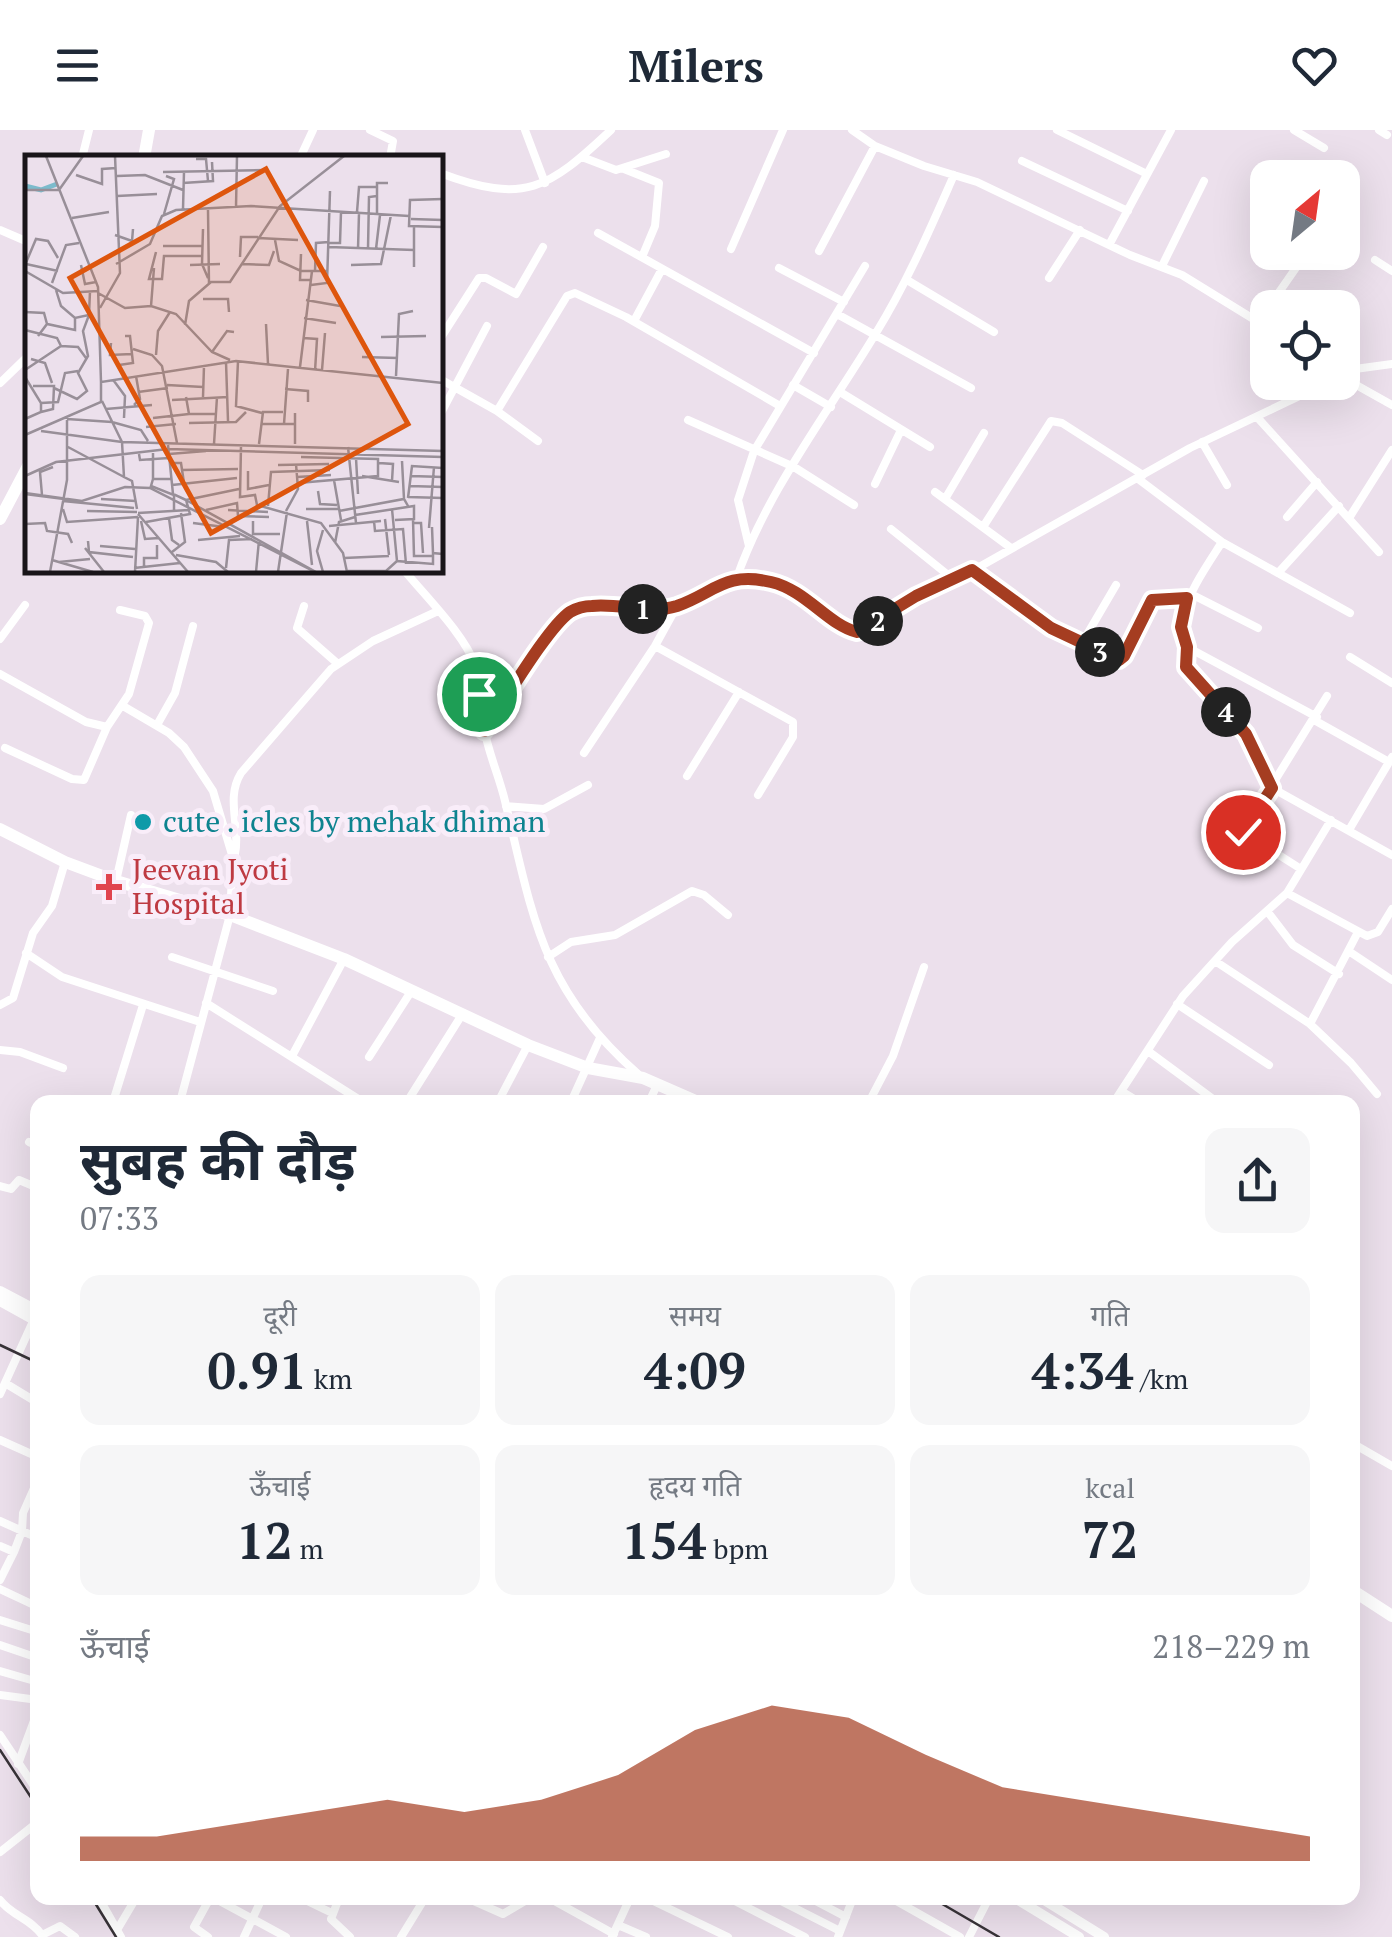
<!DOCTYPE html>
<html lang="hi">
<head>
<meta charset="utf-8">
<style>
  :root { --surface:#fff; --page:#f6f6f7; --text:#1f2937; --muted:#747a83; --accent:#a53d21 }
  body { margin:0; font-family:"PT Serif","Noto Sans Devanagari",serif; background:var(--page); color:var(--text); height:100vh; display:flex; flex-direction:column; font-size:38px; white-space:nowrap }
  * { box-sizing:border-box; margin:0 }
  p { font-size:32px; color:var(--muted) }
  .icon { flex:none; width:55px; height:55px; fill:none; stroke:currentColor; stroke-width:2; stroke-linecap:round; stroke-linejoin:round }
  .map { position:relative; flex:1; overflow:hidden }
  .side { position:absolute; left:30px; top:965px; width:1330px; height:810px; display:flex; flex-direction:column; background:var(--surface); border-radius:20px; box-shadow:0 10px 40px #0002 }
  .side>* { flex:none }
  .needle { width:65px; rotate:29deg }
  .fabs { position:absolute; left:1250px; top:30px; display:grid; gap:20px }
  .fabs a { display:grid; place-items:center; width:110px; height:110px; border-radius:20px; background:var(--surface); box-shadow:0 10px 40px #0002; font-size:50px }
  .pin { position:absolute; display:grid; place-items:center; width:85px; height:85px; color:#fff; margin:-42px; border:5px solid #fff; border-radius:50%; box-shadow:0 2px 10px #0007 }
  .km { position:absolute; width:50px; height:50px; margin:-25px; border-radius:50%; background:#222; color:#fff; font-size:28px; line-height:50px; text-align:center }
  .round { display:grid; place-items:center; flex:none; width:105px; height:105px; border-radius:20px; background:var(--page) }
  .overview { display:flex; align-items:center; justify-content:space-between; height:170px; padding:0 50px }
  h1 { font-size:55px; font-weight:700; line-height:75px }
  .figures { display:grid; grid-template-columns:repeat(3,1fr); gap:15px; height:170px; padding:10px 50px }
  .figures div { display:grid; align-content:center; border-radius:20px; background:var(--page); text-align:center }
  .figures b { font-size:50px; font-weight:700 }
  .figures small { font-size:28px; font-weight:400 }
  .figures p { font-size:28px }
  .chart { height:280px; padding:20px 50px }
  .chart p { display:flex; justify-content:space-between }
  .chart svg { width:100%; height:180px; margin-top:10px; fill:var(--accent); opacity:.7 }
  header { display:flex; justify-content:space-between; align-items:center; height:130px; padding:0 50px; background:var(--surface); font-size:45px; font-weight:700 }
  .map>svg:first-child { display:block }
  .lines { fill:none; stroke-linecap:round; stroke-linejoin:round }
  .minor { stroke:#fff; stroke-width:8 }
  .tertiary { stroke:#fff; stroke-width:10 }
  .primary { stroke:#fff; stroke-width:12 }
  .rail { stroke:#383338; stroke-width:2.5 }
  .route-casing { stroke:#fff; stroke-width:20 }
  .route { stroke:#a53d21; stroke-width:12 }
  .culture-dot { fill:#0f9aa8; stroke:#f9edf9; stroke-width:4 }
  .health-dot { fill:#e0444e; stroke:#f9edf9; stroke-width:4 }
  .labels { text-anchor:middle; stroke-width:10; stroke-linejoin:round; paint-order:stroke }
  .culture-label { font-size:30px; fill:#0d838f; stroke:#f9edf9; text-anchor:start }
  .health-label { font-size:30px; fill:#be3a42; stroke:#f9edf9; text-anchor:start }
  .inset-river { fill:none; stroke:#7cbbcc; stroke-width:5 }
  .inset-road { fill:none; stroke:#988f98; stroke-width:2.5 }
  .view { fill:#de560d; fill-opacity:0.15; stroke:#de560d; stroke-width:5 }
  .inset-edge { fill:none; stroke:#191519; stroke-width:5 }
</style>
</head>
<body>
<header><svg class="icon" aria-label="menu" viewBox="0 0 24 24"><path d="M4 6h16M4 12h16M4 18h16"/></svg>Milers<svg class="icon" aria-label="heart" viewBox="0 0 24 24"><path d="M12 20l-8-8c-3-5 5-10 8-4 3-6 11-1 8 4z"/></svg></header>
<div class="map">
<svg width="1392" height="1807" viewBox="0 0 1392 1807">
  <rect width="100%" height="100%" fill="#ece0ec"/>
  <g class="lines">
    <!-- minor -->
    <path class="minor" d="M370,0L393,11L390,28
      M525,0L545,53
      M852,0L875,16L924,36L977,52L1130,125L1182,145L1268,198
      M1057,0L1147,44
      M1294,0L1324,18
      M1379,0L1387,5
      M582,27L616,40L666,24
      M82,28L89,0
      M300,28L313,0
      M1022,31L1128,81
      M624,39L659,53L655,96L642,127
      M440,43C525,75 548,59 611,0
      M1342,80L1351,68
      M0,100L28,112
      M598,103L814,223
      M1109,115L1171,0
      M731,119L783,0
      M819,121L875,16
      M1375,130L1392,141
      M1162,136L1204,51
      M779,138L844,172
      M1049,148L1080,100
      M907,150L994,202
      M1268,178L1307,122
      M837,184L971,258
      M634,191L662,139
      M440,209L479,148H486L516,164L543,117
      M1342,244L1355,239L1392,234
      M1342,247L1392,275
      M440,249L497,281L567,166L575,163L626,187L780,276
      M0,253L28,226
      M793,255L831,277
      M840,262L930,317
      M497,281L538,311
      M440,285L487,196
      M1257,287L1379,422
      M688,290L794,337L854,375
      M1202,312L1227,355
      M1137,348L1222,412L1350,483
      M875,354L901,300
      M935,362L1011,418
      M945,369L984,303
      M1287,387L1317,352
      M1349,388L1392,320
      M983,397L1051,291L1062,293L1143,345
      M891,399L953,449
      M1222,412C1206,437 1189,461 1181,490C1178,501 1185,524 1186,537L1245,604L1272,658L1392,725
      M749,416L738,370L754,321L865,136
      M404,440C426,467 465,505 476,537C482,556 480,578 484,598C488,622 499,646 505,671C533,788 542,860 638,944
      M972,441L1051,497L1119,531L1124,526L1152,470L1187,468
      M1278,443L1339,376
      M736,450C766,362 828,283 876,203C907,153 930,99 954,45
      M1189,463L1258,498
      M304,476L297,498L338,534
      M0,509L25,475
      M1082,513L1116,455
      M655,516L793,592V607L758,665
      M1187,517L1317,587
      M1350,527L1392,553
      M0,544L86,592L107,597
      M123,576L169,603L184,617L213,661L233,728L230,785L180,972
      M1314,590L1389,632
      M157,595L175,563L193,496
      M484,601C503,574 547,497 570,482C577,478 584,476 592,476C621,473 648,485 677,476C713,464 728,442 771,452C806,460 828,495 857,502L916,466L972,441L1190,318L1329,252
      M5,618L72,649L84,650L107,597L129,564L149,493L145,486L120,480
      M584,623L655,516L677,476
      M687,646L739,562
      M506,676L544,679L588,655
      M1349,700L1392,627
      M235,724C241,696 225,669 241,643L331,539L373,511L438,481
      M1301,739L1243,702L1327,566
      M116,751L131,685
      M1287,763L1367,806L1378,802L1392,779
      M1267,781L1293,815L1339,844
      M1350,822L1392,850
      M26,823L62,847L200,892
      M172,827L273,861
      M548,827L571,812L615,805L692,761L704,765L728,785
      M1215,831L1310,894L1351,933L1377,964
      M206,873L363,972
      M1177,874L1269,935
      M0,875L13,868L33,803L52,776L65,732
      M1310,894L1358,802
      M0,920L20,922L63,938
      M1148,921L1217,972
      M292,926L344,829
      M369,927L412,860
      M1121,961L1139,972
      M182,968L197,972
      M113,972L143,875
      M407,972L463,883
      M498,972L528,915
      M571,972L600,908
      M649,972L658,953
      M869,972L893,926L924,837
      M1114,972L1183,866L1232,812L1287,763L1331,690
      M29,1012L38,1016
      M0,1056L11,1059L19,1050L38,1058
      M5,1253L38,1273
      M0,1264L35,1187
      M0,1310L38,1327
      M1352,1313L1392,1336
      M0,1391L38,1408
      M0,1416L14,1422
      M0,1450L14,1422L22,1401L23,1383L38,1349
      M0,1459L38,1477
      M0,1490L38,1502
      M0,1515L38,1528
      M0,1541L38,1552
      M0,1565L38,1570
      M0,1605L38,1662
      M18,1634L38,1580
      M0,1722L38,1692
      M99,1768L121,1807
      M214,1768L286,1807
      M301,1768L332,1783
      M339,1768L331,1789L350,1807
      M467,1768L503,1784L530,1768
      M549,1768L614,1804
      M647,1768L728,1807
      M729,1768L805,1807
      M775,1768L840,1801
      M810,1768L846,1787
      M891,1768L960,1807
      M0,1770C12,1786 30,1788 42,1805L60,1796L75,1807
      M618,1795L646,1807
      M117,1800L136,1768
      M208,1807L194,1797L210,1768
      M244,1807L262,1768
      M401,1807L425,1768
      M612,1807L630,1768
      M838,1807L853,1768
      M969,1807L989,1768"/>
    <!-- tertiary -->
    <path class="tertiary" d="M0,1161L38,1181
      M0,1171L38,1192
      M1015,1768L1079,1807
      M1041,1768L1104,1807"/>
    <!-- primary -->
    <path class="primary" d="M144,28L149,0
      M0,389L28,336
      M0,699L65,732L116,751L230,785L344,829L528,915L588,938L643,948L698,972
      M1352,1460L1392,1486"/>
    <!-- rail -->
    <path class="rail" d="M0,1215L38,1233
      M0,1620L38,1678
      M92,1768L116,1807
      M932,1768L999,1807"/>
  </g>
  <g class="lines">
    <!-- route casing -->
    <g class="route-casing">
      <path id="route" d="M479,564L484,601C503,574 547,498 570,482C577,478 584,476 592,476C621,473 649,485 677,476C714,463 725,441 771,452C806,460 828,495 857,502L916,466L972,440L1051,498L1119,530L1124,526L1152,470L1187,468L1181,497L1187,517L1186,537L1246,604L1272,658L1243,702"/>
    </g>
    <!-- route -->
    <use href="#route" class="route"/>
  </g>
  <!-- markers -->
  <circle class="culture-dot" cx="143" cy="692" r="10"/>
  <path class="health-dot" d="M104 742h10v10h10v10h-10v10h-10v-10h-10v-10h10z"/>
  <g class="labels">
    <!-- culture labels -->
    <g class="culture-label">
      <text x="163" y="702">cute . icles by mehak dhiman</text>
    </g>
    <!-- health labels -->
    <g class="health-label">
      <text x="132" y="750">Jeevan Jyoti<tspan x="132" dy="34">Hospital</tspan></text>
    </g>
  </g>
  <!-- overview -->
  <g transform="translate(25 25)">
    <rect width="418" height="418" fill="#ece0ec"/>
    <path class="inset-river" d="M0,31L16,35L32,29"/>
    <path class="inset-road" d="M21,1L73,132L76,227M171,4H181L183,26M138,17L241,15M51,20L77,29V14L91,13M92,21L120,20L158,35M158,28L188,26L187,7M0,35H34L58,1M92,41L132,39M418,44L385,45L384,71L418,72M211,52L212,1M158,54L159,17M183,55L184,129M332,57L334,32H352M139,59L149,24L141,21M352,60V28H363M47,63L84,57M386,64L418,65M389,72V112M178,74L177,109L183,123M90,80L107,86L108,74M233,83L273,85M250,85L254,106L276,116H303M304,88H315L316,57M138,91H177M304,92L389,95M333,94L334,58M343,94L344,42L352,41M351,94L355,60M131,97L124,124H137L139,101H177M276,99L275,125H286M215,102L216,82H233M1,109L33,116M91,109L125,89L137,61L151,55L226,51L384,61M217,109L244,110L249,96M0,110L11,84L23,86L33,103M56,110L60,129L71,127M165,110L195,109M326,110L356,109L366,60M0,116L38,138L73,136M290,116L291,88L304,87M27,128L41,90L54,88M286,130L302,128L305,36M31,135L36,151L50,163L64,160L65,136M73,138L100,153L126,151L151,159L187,197L205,205M178,144H203L204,157M281,145L315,151M126,151L129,113M75,153L95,118L90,1M0,157L19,158L22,169M279,163L311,168M241,169L243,209M160,170L164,146L186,127H205L255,51L319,1M0,175L32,183L36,191M13,181L22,169L50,175V163M356,182L401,181M278,183L292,184L290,216M86,188L85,200L107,199M108,194L127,200L137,211L152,288M187,197L202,176L209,177M131,200L133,176L145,157M337,202L373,203M6,204L20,208L27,228M213,206L211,251L237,258M201,207L203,266M94,210L108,208L105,181H100M275,212L287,116M0,215L36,191L53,192L61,203M297,215L300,178M371,221L374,159L388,156M0,222L16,248V257L0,264M89,226L100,241L99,263M142,230L178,232M8,231H29L28,254L16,257M29,233L52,244L62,236L53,218L63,201L58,176L64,160M260,234L283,236V247M113,237L143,233M161,242L164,259H192M178,242L179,211M147,245L203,242M77,246L97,287L99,322L107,326L112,354M16,248L33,247L40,218L53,216M109,250L115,244L111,221M81,254L127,250M128,263L164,259M42,264L87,267L116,275L123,286M164,268L211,267L221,257M236,269H270M259,269L263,214M121,272L151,269M16,276L97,287L418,296M0,280L76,247V227L211,206L418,228M189,289L192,242M234,289L238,257H258M270,289V258M216,291L215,342L230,340L232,350L296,368L318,398L322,417M43,292L99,322M323,292L331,368M128,298V324H147M114,299L115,305L144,303M144,299L181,296M331,303L333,339M377,306L379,344M145,308H156L159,328M354,308L368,309L367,326M253,310L304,309M156,315L213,314M223,316V334L244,330M0,321L31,307L143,294L418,302M337,321L374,327M386,321L418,322M272,322L306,320M128,324L126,331L149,340V355M309,325L316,365M273,328L353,321V304L276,302M147,330L212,323M385,331L418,332M293,336L295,349L312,350M0,338L57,346L100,332L125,333L290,417M0,339L39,344M17,340L15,317L28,312M383,342L418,343M383,343L387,311L418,313M76,344L111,346M161,345L291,417M161,345L214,334M38,346L109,353M243,351L246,317L305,315M38,354L42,367L113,362M281,354H313M367,354L372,406L408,409V398M181,355L212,348L213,361L244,362M203,355L243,357M62,356L112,357M261,356L273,334L271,309M314,356L379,344L383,351M113,358L164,355M113,359L163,417M330,360L389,351V364L370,365M144,363L147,385L154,390M360,364L364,400M388,364L389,401H408M116,366L120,384L134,383M228,366V379H255M282,366L287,410M349,366L350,376L378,374L381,409M121,367L165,359L161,345L148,339L143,290M168,368L199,372M388,368H396L398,398M0,369L20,368L22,376L43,379L47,388M304,371L356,366M407,372L408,398L418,399M404,373L409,312M173,385L215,381M63,386L64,397L108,402M310,388L314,367L330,362M75,391L110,394M60,393L79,417M147,397L160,387L156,358M151,400L191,407L203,417M319,403L364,401M27,405L68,417M34,407L65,404M119,412V403H132V390M109,413L155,408M201,413L204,385L227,384M321,416H361L372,406M25,417L42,325V265M110,417L113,362M231,417L234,385M253,417L262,357M298,417L292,396L298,375"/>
    <path class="view" d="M241,14L383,269L186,378L45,123Z"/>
    <rect width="418" height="418" class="inset-edge"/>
  </g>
</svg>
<div class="fabs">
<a><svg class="needle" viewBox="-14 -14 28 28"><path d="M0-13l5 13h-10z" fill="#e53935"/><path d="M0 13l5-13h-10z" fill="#747a83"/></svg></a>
<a><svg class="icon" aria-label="locate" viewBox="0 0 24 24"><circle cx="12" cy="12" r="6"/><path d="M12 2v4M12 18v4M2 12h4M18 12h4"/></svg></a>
</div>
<div class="pin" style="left:479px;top:564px;background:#1e9e55"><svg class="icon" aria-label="arrive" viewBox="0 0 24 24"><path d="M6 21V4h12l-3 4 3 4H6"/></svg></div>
<div class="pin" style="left:1243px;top:702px;background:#d93025"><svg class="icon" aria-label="check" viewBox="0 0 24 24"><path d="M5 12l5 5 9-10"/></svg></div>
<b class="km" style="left:643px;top:479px">1</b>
<b class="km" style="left:878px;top:491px">2</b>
<b class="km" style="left:1100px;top:522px">3</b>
<b class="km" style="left:1226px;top:582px">4</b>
<section class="side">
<div class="overview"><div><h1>सुबह की दौड़</h1><p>07:33</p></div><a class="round"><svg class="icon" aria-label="share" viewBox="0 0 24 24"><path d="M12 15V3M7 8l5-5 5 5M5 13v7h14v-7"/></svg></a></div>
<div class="figures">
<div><p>दूरी</p><b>0.91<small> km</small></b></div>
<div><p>समय</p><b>4:09</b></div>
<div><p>गति</p><b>4:34<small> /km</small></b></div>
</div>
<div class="figures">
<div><p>ऊँचाई</p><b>12<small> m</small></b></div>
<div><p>हृदय गति</p><b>154<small> bpm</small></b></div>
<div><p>kcal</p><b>72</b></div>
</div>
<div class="chart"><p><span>ऊँचाई</span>218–229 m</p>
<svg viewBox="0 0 160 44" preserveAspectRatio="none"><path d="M0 44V38L10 38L20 35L30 32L40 29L50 32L60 29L70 23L80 12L90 6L100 9L110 18L120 26L130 29L140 32L150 35L160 38V44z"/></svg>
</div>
</section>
</div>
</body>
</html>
